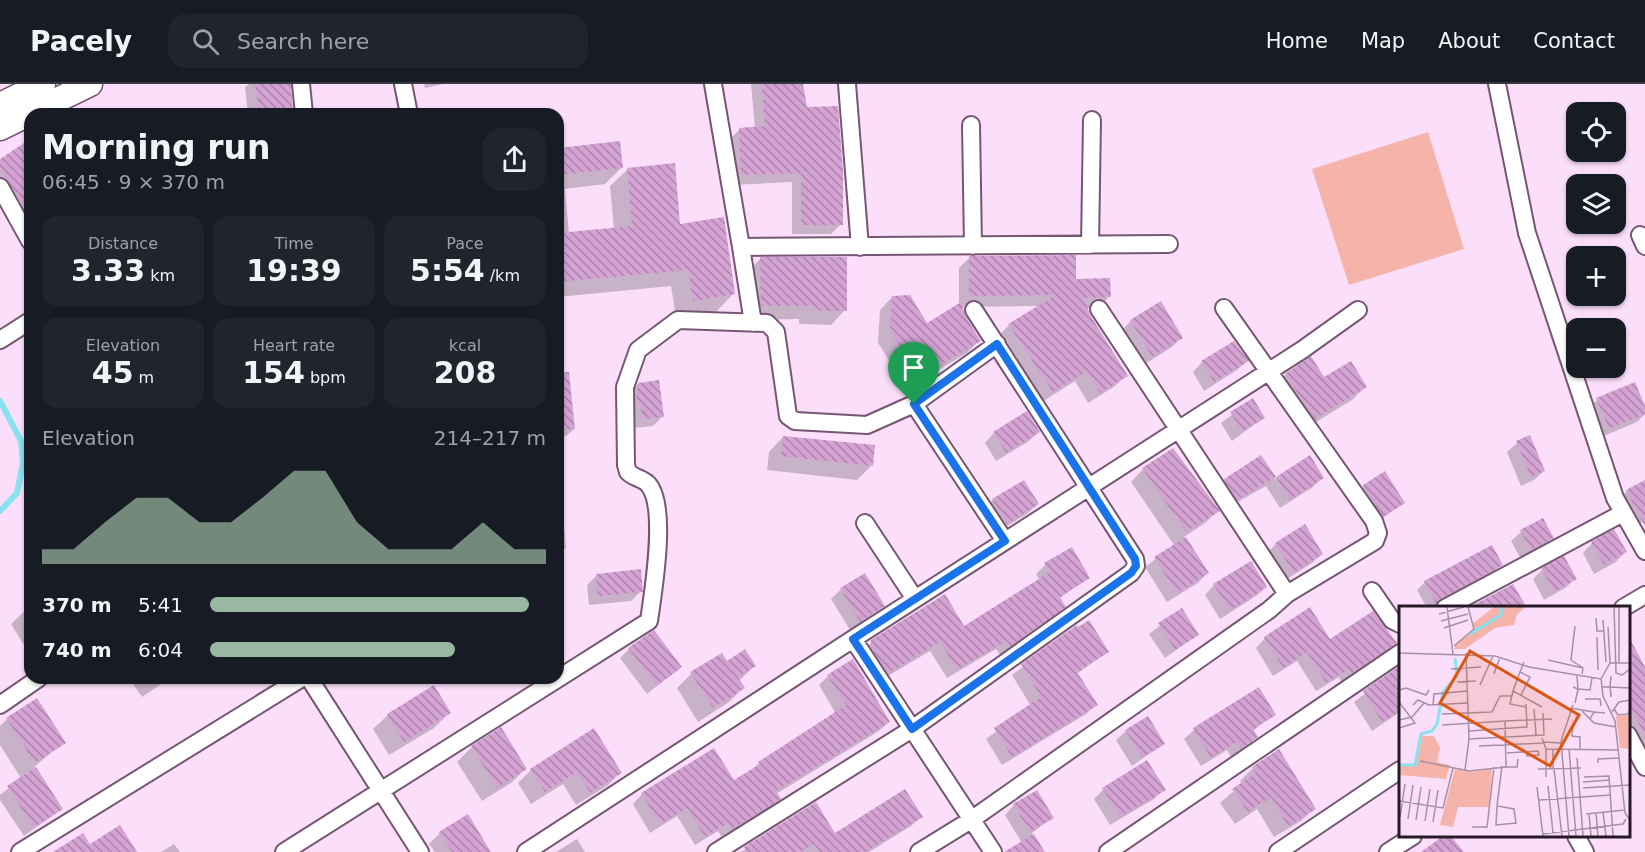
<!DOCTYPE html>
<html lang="en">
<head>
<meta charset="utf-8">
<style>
  :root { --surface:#171b24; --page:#20242c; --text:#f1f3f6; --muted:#9ea1a6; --line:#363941; --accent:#99b8a1 }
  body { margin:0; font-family:"DejaVu Sans",sans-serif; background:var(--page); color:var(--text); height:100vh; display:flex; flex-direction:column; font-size:22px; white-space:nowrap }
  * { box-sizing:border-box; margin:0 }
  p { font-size:20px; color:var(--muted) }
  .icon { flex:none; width:33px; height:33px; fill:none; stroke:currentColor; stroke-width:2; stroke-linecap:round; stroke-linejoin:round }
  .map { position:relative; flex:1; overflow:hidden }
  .side { position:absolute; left:24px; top:24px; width:540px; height:576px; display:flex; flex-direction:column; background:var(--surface); border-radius:18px; box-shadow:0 2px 4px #0004 }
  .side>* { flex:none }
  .tools { position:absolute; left:1566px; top:18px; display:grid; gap:12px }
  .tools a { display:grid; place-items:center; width:60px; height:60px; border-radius:12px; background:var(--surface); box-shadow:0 2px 4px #0004; font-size:30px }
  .pin { position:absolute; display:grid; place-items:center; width:51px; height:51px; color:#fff; margin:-62px -26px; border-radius:50% 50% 50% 0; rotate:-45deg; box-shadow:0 0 6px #0007 }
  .pin .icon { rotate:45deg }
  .round { display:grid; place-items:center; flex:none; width:63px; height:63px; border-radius:18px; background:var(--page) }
  .headline { display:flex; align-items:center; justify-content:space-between; height:102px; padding:0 18px }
  h1 { font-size:33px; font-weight:700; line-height:45px }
  .metrics { display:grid; grid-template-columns:repeat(3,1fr); gap:9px; height:102px; padding:6px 18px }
  .metrics div { display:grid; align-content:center; border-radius:15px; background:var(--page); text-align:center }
  .metrics b { font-size:30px; font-weight:700 }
  .metrics small { font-size:16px; font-weight:400 }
  .metrics p { font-size:16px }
  .chart { height:168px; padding:12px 18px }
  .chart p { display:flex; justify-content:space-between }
  .chart svg { width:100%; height:108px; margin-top:6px; fill:var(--accent); opacity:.7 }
  ul { padding:0 18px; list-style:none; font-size:20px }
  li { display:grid; grid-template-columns:96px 72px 1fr; align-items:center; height:45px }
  li i { height:15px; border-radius:8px; background:var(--accent) }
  header { display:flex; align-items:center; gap:36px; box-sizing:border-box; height:84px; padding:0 30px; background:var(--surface); border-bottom:2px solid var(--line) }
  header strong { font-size:28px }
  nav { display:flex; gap:33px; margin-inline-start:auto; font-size:21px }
  .search { width:420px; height:54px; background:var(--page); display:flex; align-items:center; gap:15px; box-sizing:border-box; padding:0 21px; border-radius:18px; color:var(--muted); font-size:22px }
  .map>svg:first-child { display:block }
  .pitch { fill:#f5b3aa }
  .shadow { fill:#0003 }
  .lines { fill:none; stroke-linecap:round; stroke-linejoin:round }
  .stream { stroke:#89e2ef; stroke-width:6 }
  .building { fill:url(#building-back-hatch) }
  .minor-casing { stroke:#755774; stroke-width:20 }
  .secondary-casing { stroke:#755774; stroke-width:27 }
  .minor { stroke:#fff; stroke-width:16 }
  .secondary { stroke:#fff; stroke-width:24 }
  .route-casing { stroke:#fff; stroke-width:12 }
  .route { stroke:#1a73e8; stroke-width:8 }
  .inset-river { fill:none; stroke:#89e2ef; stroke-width:3 }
  .inset-road { fill:none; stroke:#a690a5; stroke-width:1.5 }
  .view { fill:#de560d; fill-opacity:0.15; stroke:#de560d; stroke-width:3 }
  .inset-edge { fill:none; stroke:#271a26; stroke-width:3 }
</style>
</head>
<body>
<header>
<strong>Pacely</strong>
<div class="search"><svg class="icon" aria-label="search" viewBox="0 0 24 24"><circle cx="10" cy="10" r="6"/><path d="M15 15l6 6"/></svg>Search here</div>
<nav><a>Home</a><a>Map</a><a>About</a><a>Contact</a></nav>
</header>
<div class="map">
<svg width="1645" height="768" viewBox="0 0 1645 768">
  <defs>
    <pattern id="building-back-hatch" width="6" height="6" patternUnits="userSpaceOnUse" patternTransform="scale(1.5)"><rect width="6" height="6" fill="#d5a3d3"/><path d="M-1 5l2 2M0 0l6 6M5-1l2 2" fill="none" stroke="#ad84ab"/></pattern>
  </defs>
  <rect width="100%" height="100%" fill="#fbdffa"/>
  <!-- pitch -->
  <path class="pitch" d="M1428,48L1464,165L1349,201L1312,85Z"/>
  <!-- shadow -->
  <path class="shadow" d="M249,0H287L291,30H248L245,3Z
    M424,0H443L425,4Z
    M751,0H800L841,140L831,150H792V98L732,101L730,55L740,45L755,44Z
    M30,57V167L0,122V76Z
    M558,66L622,83L605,100L565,105L569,150L614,145L610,102L628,85L734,209L717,227L676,233L671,202L558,213Z
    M970,173L1075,196L1109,213L1098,224H1086L1126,291L1115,302L1088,319L1075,297L1042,318L998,252L1009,241L1041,222L961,223L979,256L967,269L907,305L878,259L880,226L892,213L927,241L959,221V184Z
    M760,175L845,226L831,241L799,240V235L747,236L746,189Z
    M1160,219L1181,254L1172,263L1142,282L1121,247L1130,238Z
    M1311,275L1323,295L1365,303L1352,316L1301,347L1272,304L1286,291Z
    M1247,277L1237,286L1204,307L1193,288L1202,278Z
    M558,295L574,345L566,352L558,353Z
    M638,300L663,332L653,342L633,344L629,310Z
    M1634,300L1645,330L1637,338L1599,354L1587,325L1597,316Z
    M1252,316L1263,334L1232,357L1221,339Z
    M1038,348L1029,357L996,377L985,359L994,349Z
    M783,353L871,382L857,396L767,386L769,368Z
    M1529,353L1544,387L1534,396L1521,402L1507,368L1517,359Z
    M1261,373L1275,395L1310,373L1322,393L1313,403L1280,424L1266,402L1227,424L1215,406L1225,396Z
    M1143,385L1218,427L1205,439L1184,453L1207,489L1198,499L1167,518L1145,483L1174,461L1131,398Z
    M1645,398V437L1632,444L1617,417L1627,407Z
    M1364,402L1403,419L1373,441L1354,412Z
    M993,416L1037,420L1027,430L997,448L984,426Z
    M563,430L566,464L558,469V431Z
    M1543,436L1552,454L1543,463L1521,475L1511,457L1521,448Z
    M1592,459L1625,468L1616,478L1594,490L1583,469Z
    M1276,460L1321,470L1312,479L1284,497L1267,469Z
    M1045,481L1088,493L1059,515L1064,522L1054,532L1000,571L996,565L947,594L930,567L878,598L862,569L871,559L964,544L1040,496L1036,490Z
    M1501,481L1491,490L1431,524H1427L1417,506L1426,497Z
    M1542,486L1575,495L1565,504L1544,516L1533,495Z
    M597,491L641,507L631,517L589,521L587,501Z
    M864,491L883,522L850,546L831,515L841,505Z
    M1214,501L1266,503L1256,512L1220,535L1205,511Z
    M30,522V571L11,540Z
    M1181,526L1197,551L1165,574L1149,550Z
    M1076,543L1107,568L1077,590L1096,620L1086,630L1002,681L986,655L1031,622L1012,591Z
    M1265,554L1329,557L1395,559L1385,569L1341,598L1339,593L1316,607L1297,577L1273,592L1256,564Z
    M1628,556L1645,587V668L1628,647Z
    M629,565L680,583L647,610L620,574Z
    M721,571L727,579L754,582L739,597L743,604L729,618L698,638L677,604L691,590Z
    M1400,583V628L1372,647L1354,618Z
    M828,592L888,638L879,647L776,710L779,715L770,724L722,754L718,747L695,761L677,732L650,749L633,720L642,710L733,698L751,687L759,679L836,630L819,601Z
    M129,594H170L142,613Z
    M1258,606L1274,630L1253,647L1256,653L1247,662L1231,673L1227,666L1201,682L1184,655L1194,646Z
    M449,629L434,644L389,671L373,645L388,631Z
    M7,635L64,658L34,683L61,725L24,752L0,716V711L21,694L0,661V642Z
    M501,645L525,685L511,699L482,717L457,678L472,663Z
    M1126,647L1163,660L1132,682L1116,656Z
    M1253,684L1314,725L1301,737L1274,753L1257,725L1235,740L1220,719L1242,700L1240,697Z
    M531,686L620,689L607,702L576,721L563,700L531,720L518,699Z
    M1164,705L1154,715L1110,741L1094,715L1103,706Z
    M815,720L835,751L921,733L911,742L869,768H741Z
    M1014,721L1052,733L1032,749L1043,768H1008L1022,759L1005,731Z
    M440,749L490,768H435L429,760Z
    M577,755L585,768H556Z
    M174,760L180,768H161Z"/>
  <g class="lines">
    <!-- stream -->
    <path class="stream" d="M0,317L21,357L23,378L17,409L0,427"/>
  </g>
  <!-- building -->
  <path class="building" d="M255,0H291L293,30H259Z
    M762,0H803L807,23L838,22L843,87V141H801V89L741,91L739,44L765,42Z
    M30,55V131L0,86V75Z
    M620,57L623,84L558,91V64Z
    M675,79L680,140L724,133L735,210L693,217L688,186L558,198V149L632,142L627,84Z
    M1076,171V195L1110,194L1111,213L1084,214L1090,231L1128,292L1100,309L1087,287L1053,308L1008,240L1056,211L969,212V172Z
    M760,173H847V227H813V222H761Z
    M910,211L927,239L961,218L965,232L981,257L920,294L890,246L892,212Z
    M1161,217L1183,254L1152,273L1130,236Z
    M1234,257L1249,277L1214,298L1201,277Z
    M1311,272L1324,293L1351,277L1367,303L1315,335L1285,290Z
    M558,288H569L575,345L558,347Z
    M659,296L664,333L642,335L640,318H636L638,299Z
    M1635,298L1645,322V330L1609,345L1596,314Z
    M1253,314L1265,334L1242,348L1230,328Z
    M1027,327L1040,348L1006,369L993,348Z
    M1530,351L1545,387L1531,393L1516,357Z
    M783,352L875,361L873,382L781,372Z
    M1173,364L1220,427L1186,448L1142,384Z
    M1261,371L1276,393L1237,416L1224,395Z
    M1310,371L1324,394L1290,416L1276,393Z
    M1385,387L1405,419L1383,433L1363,401Z
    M1024,396L1039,420L1007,440L992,415Z
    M1645,396V442L1626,406Z
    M1543,434L1554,454L1531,466L1520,446Z
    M1305,440L1323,470L1294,489L1275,459Z
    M1614,445L1627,468L1604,481L1591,458Z
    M1186,453L1209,489L1177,510L1154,473Z
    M1492,461L1503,481L1440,515L1436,520L1424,497Z
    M1072,463L1090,494L1060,513L1066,523L1010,563L1006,557L957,586L940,558L888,590L871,563V556L945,510L964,542L1050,488L1044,479Z
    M1564,472L1577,495L1554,508L1541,484Z
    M1251,477L1267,503L1230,527L1213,500Z
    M641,485L643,508L598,512L596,490Z
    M865,489L885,522L860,538L840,504Z
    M1513,500L1527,524H1468Z
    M1310,523L1330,555L1373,527L1397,559L1351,589L1349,585L1326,599L1307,568L1283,584L1264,553Z
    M1182,524L1199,551L1175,566L1158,539Z
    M1089,536L1109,568L1077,588L1098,621L1012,673L994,644L1041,613L1021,580L1077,541L1078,543Z
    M654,546L682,583L657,602L628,564Z
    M1629,553L1645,583V651L1629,622Z
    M745,565L756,582L738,593L745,604L713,624L690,588L722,569L727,577Z
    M853,575L890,638L776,707L781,715L732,745L728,739L705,753L687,724L660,740L641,709L714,664L734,696L760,680L758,678L846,621L827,591Z
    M1401,581V627L1382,638L1363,607Z
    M434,601L451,629L404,658L387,630Z
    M1259,603L1276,631L1253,645L1258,653L1241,665L1237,658L1211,674L1193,644Z
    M37,614L66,659L35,679L6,634Z
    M1148,632L1165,660L1142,674L1125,646Z
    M501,643L527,685L497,704L471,662Z
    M594,644L622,689L590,709L577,688L545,708L530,685Z
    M1279,665L1316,725L1288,742L1271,713L1248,728L1232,705L1256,689L1252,683Z
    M1147,676L1166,706L1120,733L1102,704Z
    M36,683L63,725L34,744L7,702Z
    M905,705L923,733L865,768H819L814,760L801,768H747L744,763L816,718L835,749Z
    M1037,706L1054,734L1030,748L1013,720Z
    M468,730L491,768H452L439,748Z
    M120,741L137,768H53L83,749L90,760Z
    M1034,750L1045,768H1004Z
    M1443,752H1451L1464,768H1421Z"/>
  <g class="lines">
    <!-- minor casing -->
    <g class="minor-casing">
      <path id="minor" d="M301,0L304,30
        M403,0L409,30
        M713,0L741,163L1169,160
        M847,0L860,163
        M1497,0L1527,149L1615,414L1645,467
        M971,41L973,162
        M0,103L30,157
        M1640,151L1645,162
        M1090,161L1092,36
        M741,163L753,239
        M1099,225L1287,510
        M0,256L30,237
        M914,320L1005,457
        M865,439L915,515
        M1372,507L1392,536L1400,540
        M1445,524L1623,429
        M1623,524L1645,511
        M853,555L1302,266L1358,226
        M309,594L420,768
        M0,621L39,594
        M1628,651L1645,683
        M1576,752L1585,768
        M20,768L302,594
        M284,768L649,537C653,508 668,422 648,400C642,394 634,394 628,388L626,381L625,303L638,266L678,236L767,239L776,248L788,332L795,337L867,341L914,320L997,260
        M526,768L853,555L993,768
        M716,768L912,645L1131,489L1136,482L1135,475L974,226
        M919,768L971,736L1269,526L1287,510L1375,457L1378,449L1374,437L1224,224
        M1108,768L1400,569
        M1278,768L1400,686
        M1388,768L1413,752"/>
    </g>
    <!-- secondary casing -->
    <g class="secondary-casing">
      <path id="secondary" d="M0,21L43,0
        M0,44L90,0"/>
    </g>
    <!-- minor -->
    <use href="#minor" class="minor"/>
    <!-- secondary -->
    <use href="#secondary" class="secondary"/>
  </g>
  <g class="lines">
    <!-- route casing -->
    <g class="route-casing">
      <path id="route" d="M997,260L1135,475L1136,482L1131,489L912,645L853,555L1005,457L914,320Z"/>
    </g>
    <!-- route -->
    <use href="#route" class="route"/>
  </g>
  <!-- overview -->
  <g transform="translate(1399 522)">
    <rect width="231" height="231" fill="#fbdffa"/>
    <path d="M231,109V143L221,142L217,110ZM23,130H35L41,142L38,156L51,159L47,173L0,169V160H17ZM56,163L73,166L93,163L90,201H59L54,221L41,219Z" fill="#f5b3aa"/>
    <path d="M95,1H127L118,8L115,19L96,22L66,43H55L58,36L76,24L74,17Z" fill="#f5b3aa"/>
    <path class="inset-river" d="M71,28L102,9V1M0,159H16L22,128L33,125L38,118L44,86L58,70L56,52"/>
    <path class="inset-road" d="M48,1L54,48M215,1L217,67L223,69L231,63M220,1V56M40,8L65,1M197,12L198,25H205M204,14L207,56M42,15L69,8M176,20L172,54L184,62M209,21L211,57M45,22L69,14M198,31L199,64M55,40L75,23L69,1M0,47L96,50L130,61L202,73L211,57H231M67,47L70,133L145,129L144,107M149,54L184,62L183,68M52,63L82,61M121,66L114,85L143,101M95,68L101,51M202,72L204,90L216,115L226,207L231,214M58,76L77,75M81,79L94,50M174,81L179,83L178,70M203,81H211L212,70M0,84L7,82L27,89L30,84M114,85L111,98L127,101M212,86V91L211,81L231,82M122,89L131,71L121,66L125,56M186,93H201L202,100M0,96L16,117L0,122M176,97L179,83L191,84L193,72M14,99L19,94L30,99L68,97M34,99L35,88L68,85M171,102L195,106M135,103L137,129M181,103L195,117L217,121M215,103L219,109L229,108L231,103M213,106L220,96L231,94M43,108L93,106L101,90H112M191,113L195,106L206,107M0,114L13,111L25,97M106,115L153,113M174,119L173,130L181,131V143M70,125L128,121L127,98M143,132L147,143V171M144,136L162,137M80,140L144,137M147,143L219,144M170,143L177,230M108,147L139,145L140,149L128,150L127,146M178,152L184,230M21,155L70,165L107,161L106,115L43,119M199,157V153L220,152M107,161H118L119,153M139,163L182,162M154,163V143M155,163L163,230M66,164L70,133M185,171L210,170L214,230M184,176L211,174M149,180L154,227M138,181L144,230M184,182L231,179M140,194L212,189M0,195L44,202L54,162M98,200L97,219L117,217L115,203L98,200L103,160M204,206L207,230M197,207L199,230M187,208L226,204M190,208L192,230M1,211L6,178M9,213L14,179M17,214L22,181M26,215L31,183M34,216L39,184M73,221H88L95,161M144,228L224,218L227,213M170,230L162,135L174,99"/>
    <path class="view" d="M71,45L180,109L151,160L41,97Z"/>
    <rect width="231" height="231" class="inset-edge"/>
  </g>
</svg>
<div class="tools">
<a><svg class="icon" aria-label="locate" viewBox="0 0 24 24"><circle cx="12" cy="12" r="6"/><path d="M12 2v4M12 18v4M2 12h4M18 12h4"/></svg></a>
<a><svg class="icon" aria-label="layers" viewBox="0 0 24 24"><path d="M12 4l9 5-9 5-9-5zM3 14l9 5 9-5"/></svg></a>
<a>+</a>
<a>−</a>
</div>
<div class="pin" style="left:914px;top:320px;background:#1e9e55"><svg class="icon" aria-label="arrive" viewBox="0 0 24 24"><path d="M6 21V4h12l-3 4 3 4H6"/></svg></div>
<section class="side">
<div class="headline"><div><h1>Morning run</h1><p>06:45 · 9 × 370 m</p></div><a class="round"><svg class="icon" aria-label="share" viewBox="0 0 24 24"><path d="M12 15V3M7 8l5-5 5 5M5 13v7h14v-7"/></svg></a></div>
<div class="metrics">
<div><p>Distance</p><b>3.33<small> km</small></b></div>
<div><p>Time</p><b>19:39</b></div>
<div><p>Pace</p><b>5:54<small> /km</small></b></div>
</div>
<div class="metrics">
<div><p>Elevation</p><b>45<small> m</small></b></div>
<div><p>Heart rate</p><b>154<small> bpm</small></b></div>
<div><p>kcal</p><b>208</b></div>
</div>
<div class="chart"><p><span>Elevation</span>214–217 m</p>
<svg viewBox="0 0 160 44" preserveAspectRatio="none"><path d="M0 44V38L10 38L20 27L30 17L40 17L50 27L60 27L70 17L80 6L90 6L100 27L110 38L120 38L130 38L140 27L150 38L160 38V44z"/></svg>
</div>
<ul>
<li><b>370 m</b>5:41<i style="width:95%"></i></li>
<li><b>740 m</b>6:04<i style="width:73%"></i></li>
</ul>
</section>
</div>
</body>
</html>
